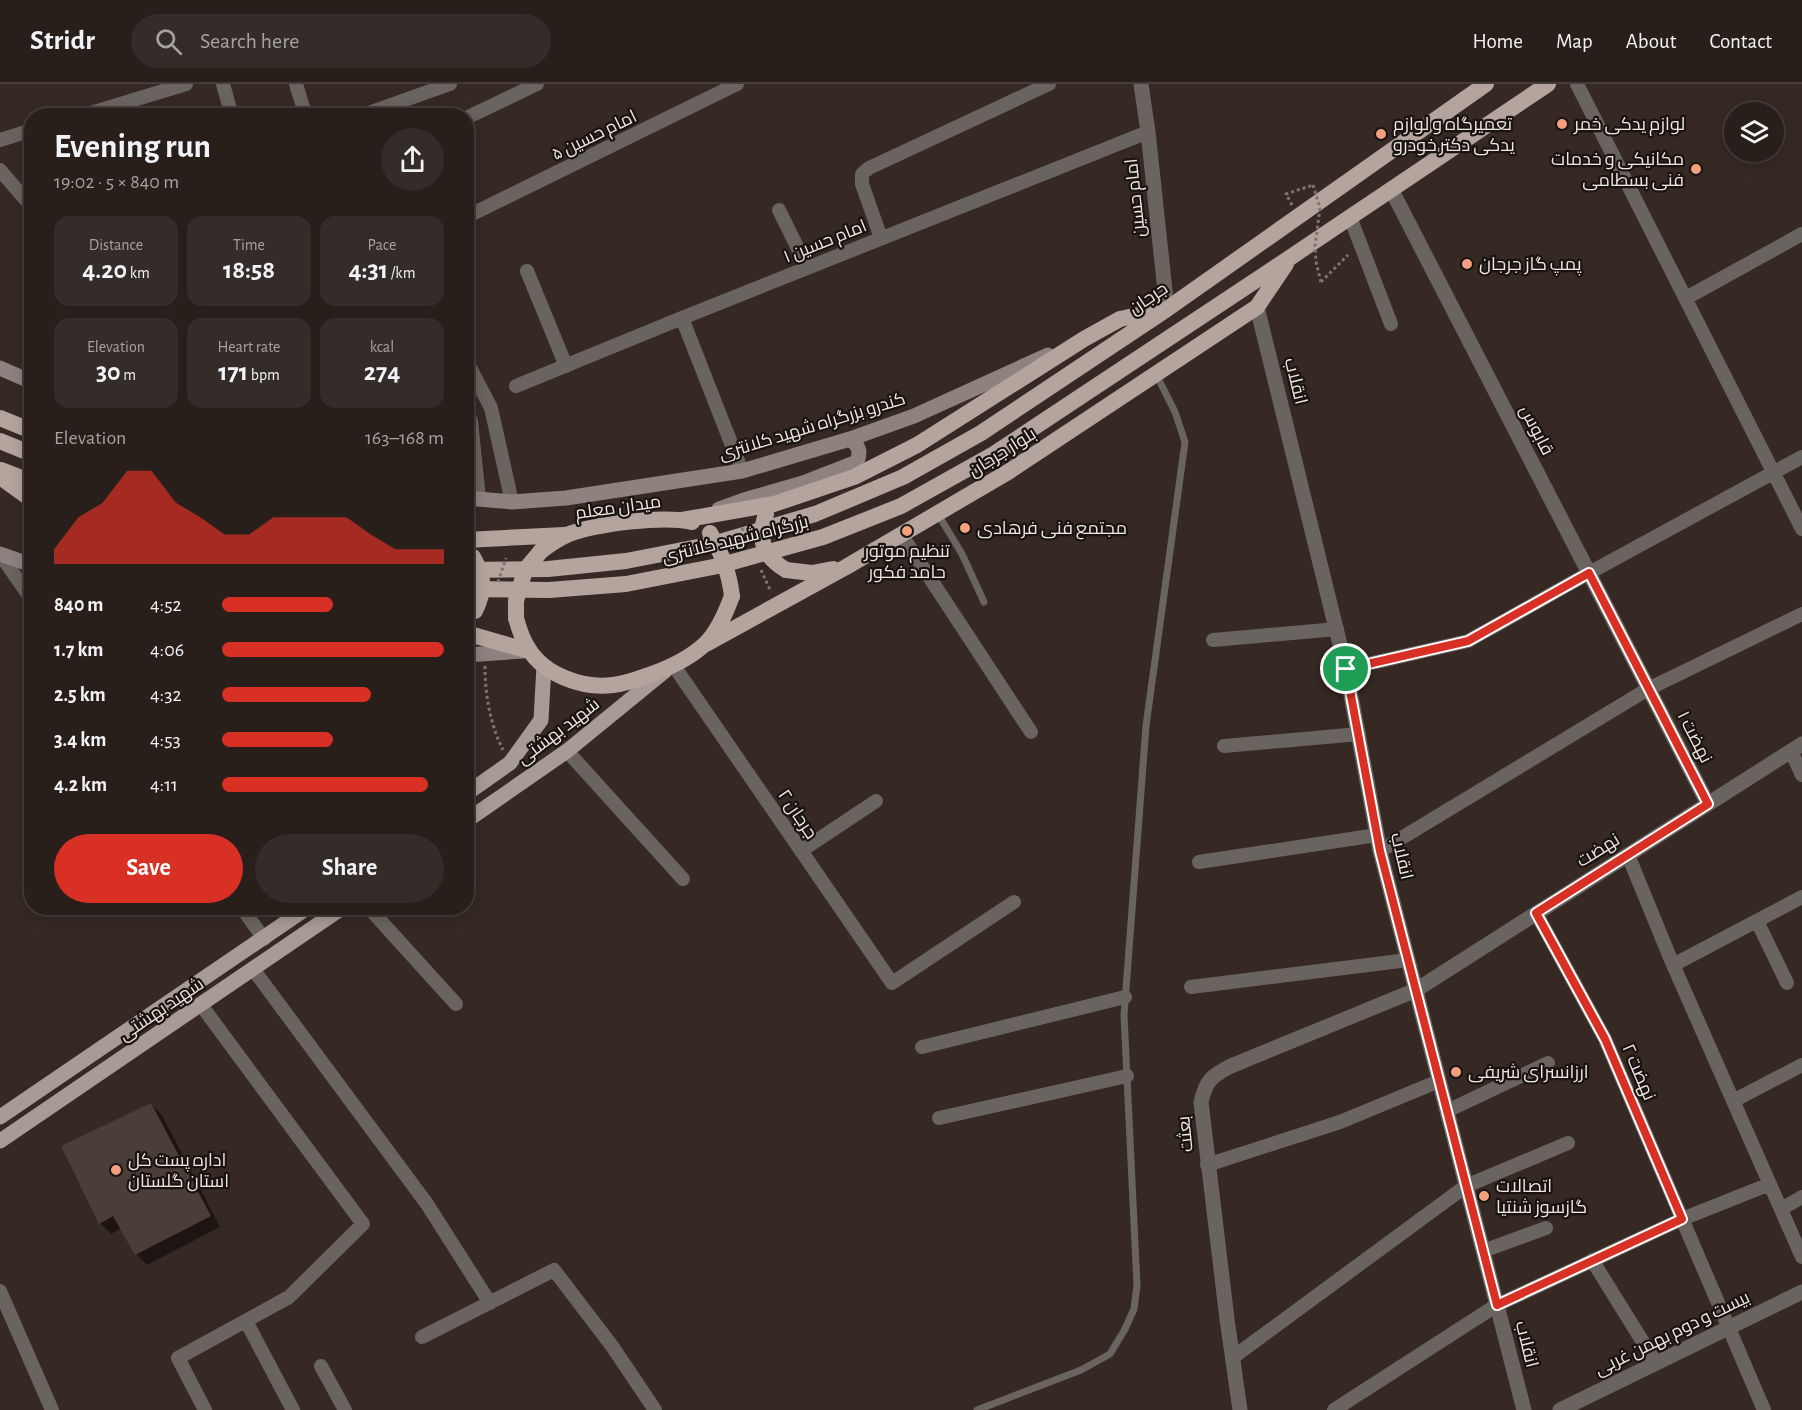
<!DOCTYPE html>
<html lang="en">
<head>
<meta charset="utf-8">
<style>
  :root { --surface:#281f1b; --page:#342c28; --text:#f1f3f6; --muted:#a5a2a3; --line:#443d3a; --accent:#d93025 }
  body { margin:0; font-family:"Alegreya Sans",Cairo,sans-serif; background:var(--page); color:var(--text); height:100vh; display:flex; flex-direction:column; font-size:22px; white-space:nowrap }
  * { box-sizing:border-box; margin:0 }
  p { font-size:20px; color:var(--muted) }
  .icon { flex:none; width:33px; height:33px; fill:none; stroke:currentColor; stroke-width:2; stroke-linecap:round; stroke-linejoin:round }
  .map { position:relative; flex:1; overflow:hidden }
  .drawer { position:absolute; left:24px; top:24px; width:450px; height:807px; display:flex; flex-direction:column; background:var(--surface); border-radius:24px; box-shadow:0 3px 15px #0003,0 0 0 2px var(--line) }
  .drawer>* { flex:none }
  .controls { position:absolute; left:1724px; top:18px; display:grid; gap:12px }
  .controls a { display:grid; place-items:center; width:60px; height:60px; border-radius:50%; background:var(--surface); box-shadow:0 3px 15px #0003,0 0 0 2px var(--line); font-size:30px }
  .pin { position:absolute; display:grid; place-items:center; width:51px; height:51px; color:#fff; margin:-26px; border:3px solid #fff; border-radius:50%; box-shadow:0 2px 6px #0007 }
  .round { display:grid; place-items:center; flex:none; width:63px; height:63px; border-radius:32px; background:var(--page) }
  .headline { display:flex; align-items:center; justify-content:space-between; height:102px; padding:0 30px }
  h1 { font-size:33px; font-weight:600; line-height:45px }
  .figures { display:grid; grid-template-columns:repeat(3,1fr); gap:9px; height:102px; padding:6px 30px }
  .figures div { display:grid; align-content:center; border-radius:15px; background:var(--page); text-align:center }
  .figures b { font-size:26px; font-weight:600 }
  .figures small { font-size:16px; font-weight:400 }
  .figures p { font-size:16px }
  .chart { height:168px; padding:12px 30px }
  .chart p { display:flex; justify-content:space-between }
  .chart svg { width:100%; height:108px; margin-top:6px; fill:var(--accent); opacity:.7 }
  .primary-button { display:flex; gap:12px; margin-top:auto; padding:12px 30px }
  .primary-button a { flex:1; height:69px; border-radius:36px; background:var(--accent); color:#fff; font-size:24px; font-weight:600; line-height:69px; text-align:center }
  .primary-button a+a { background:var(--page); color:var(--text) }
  ul { padding:0 30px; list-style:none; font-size:20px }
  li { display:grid; grid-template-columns:96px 72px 1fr; align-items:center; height:45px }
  li i { height:15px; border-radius:8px; background:var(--accent) }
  header { display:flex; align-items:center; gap:36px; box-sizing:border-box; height:84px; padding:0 30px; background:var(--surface); border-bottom:2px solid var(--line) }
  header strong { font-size:28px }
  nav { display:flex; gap:33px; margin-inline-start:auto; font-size:21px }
  .search { width:420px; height:54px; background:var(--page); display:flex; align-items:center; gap:15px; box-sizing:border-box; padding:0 21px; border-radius:33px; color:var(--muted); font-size:22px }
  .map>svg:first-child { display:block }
  .shadow { fill:#0007 }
  .building { fill:#4b3d38 }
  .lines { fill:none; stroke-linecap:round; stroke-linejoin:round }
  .path { stroke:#7f736f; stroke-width:3; stroke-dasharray:3 3; stroke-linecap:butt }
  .service { stroke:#6a6461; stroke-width:7 }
  .minor { stroke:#6a6461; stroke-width:14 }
  .tertiary { stroke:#6a6461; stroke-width:15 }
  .secondary { stroke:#8d827e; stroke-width:15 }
  .primary { stroke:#a89a94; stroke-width:15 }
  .trunk { stroke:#b4a49e; stroke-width:16 }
  .path-bridge { stroke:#7f736f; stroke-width:3; stroke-dasharray:3 3; stroke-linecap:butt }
  .trunk-bridge { stroke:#b4a49e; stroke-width:16 }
  .route-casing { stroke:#fff; stroke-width:12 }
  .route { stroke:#d93025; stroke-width:8 }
  .poi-dot { fill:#f2a080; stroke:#191311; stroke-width:2 }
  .labels { text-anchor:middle; stroke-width:4.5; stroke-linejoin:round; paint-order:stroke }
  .poi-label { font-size:18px; fill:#efe6e2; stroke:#191311; text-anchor:start }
  .street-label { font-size:18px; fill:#efe6e2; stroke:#191311 }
</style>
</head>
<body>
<header>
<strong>Stridr</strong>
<div class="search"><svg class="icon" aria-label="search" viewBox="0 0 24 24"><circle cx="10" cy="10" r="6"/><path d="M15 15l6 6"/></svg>Search here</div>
<nav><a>Home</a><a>Map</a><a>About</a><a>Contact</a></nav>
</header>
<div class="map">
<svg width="1802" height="1326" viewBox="0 0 1802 1326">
  <rect width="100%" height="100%" fill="#362924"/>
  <!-- shadow -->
  <path class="shadow" d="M151,1020L162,1031L220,1143L147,1181L136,1170L122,1144L111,1150L100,1139Z"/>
  <!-- building -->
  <path class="building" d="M151,1019L211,1132L135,1171L113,1132L99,1140L61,1062Z"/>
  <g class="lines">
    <!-- path -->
    <path class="path" d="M1292,121L1286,110L1313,101
      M1321,198L1348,171
      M761,486L771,508
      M485,582C485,610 490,640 503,666"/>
    <!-- service -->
    <path class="service" d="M938,430L962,470L984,518
      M977,1326L1081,1286L1110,1270L1125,1245L1134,1225L1137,1201L1124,931L1146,642L1185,358L1175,328L1156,290"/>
    <!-- minor -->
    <path class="minor" d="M223,0L232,32
      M296,0L303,23L308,32
      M1577,0L1802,445
      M81,32L186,0
      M360,32L450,0
      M466,34L537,0
      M0,56L32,46
      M0,86L32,123
      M779,126L807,183
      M466,133L737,0
      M1350,133L1391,240
      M881,154L862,100V90L869,84L1049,0
      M527,187L566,282
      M1686,214L1802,150
      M682,234L742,387
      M466,276L491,324L512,418
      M516,302L682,234L1148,48
      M466,325L471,337L479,415
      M901,450L1031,648
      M0,470L32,516
      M1213,556L1337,545
      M674,582L892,899L1014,818
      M1346,585L1468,557L1589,489L1802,373
      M1224,662L1359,650
      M567,667L683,795
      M1791,667L1802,691
      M801,767L876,717
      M1380,767L1648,605L1802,530
      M1628,771L1671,876L1802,1173
      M1199,778L1377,751
      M242,824L264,855
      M369,824L456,920
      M1536,829L1605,955L1764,1326
      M1757,837L1787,899
      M1673,881L1802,813
      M253,885L427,1120L490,1219
      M1191,903L1408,876
      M201,921L363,1140L289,1213L178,1274L205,1326
      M922,963L1125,913
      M1733,1017L1802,981
      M1447,1027L1548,979
      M939,1034L1127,992
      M1207,1081L1340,1038L1439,997
      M1781,1125L1802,1113
      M1483,1167L1546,1144
      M1592,1176L1656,1279
      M0,1207L52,1326
      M246,1237L293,1326
      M422,1253L554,1186L612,1262L655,1326
      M1232,1274L1466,1102L1568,1059
      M321,1282L345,1326
      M1334,1326L1497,1221L1682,1135L1770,1100"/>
    <!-- tertiary -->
    <path class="tertiary" d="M1141,0L1148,48L1167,225
      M1391,105L1708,720
      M1257,223L1346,585L1380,767L1524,1326
      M1240,1326L1227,1235L1201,1018C1206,997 1211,992 1231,982L1416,906L1802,660
      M1560,1326L1802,1208"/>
    <!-- secondary -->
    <path class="secondary" d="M0,284L32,298
      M466,414L512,418L566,414L742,387L850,355L914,332L1048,271
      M719,425L744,416L803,399L857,378C861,367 859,362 850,355
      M0,470L32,481
      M466,571L523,567"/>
    <!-- primary -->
    <path class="primary" d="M466,710L510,679L541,636L544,582
      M466,737L567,667L665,587
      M0,1033L307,824
      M0,1057L342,824"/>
    <!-- trunk -->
    <path class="trunk" d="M0,334L32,347
      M0,357L32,370
      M1,386L32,398
      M0,393L32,416
      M682,436L774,420L854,393L917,361L1084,255L1120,235L1157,227
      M466,456L564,451
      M541,467C549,461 559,454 569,450C597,440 663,431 692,438
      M466,486L548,485L626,477L713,460L815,430L903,393L981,349L1167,225L1486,0
      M786,486L812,489L833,485
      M466,505L549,506L626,500L718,482L823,453L901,422L994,370L1291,173L1548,0
      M516,534C519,545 522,555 528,564C544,591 583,605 613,601C625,600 638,595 649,591C669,584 689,575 705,560C718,548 726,528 732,512
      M466,549L529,567
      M706,560L846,483L1008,388L1257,223L1286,180"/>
    <!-- path-bridge -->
    <path class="path-bridge" d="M1313,101L1320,124L1315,162L1316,178L1321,198
      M742,444L746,454
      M498,498L506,474"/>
    <!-- trunk-bridge -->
    <path class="trunk-bridge" d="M766,430C757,456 763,472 786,486
      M710,449C722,470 729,488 732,512
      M473,473C485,494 485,506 475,527
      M516,534V517L525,486L541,467"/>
  </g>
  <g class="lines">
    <!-- route casing -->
    <g class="route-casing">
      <path id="route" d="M1589,489L1708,720L1536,829L1605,955L1682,1135L1497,1221L1380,767L1346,585L1468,557Z"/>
    </g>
    <!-- route -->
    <use href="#route" class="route"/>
  </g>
  <!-- markers -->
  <g class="poi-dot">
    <circle cx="1562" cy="40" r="6"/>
    <circle cx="1381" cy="50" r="6"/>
    <circle cx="1696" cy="85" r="6"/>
    <circle cx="1467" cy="180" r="6"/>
    <circle cx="965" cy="444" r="6"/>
    <circle cx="907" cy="447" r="6"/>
    <circle cx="1456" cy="988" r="6"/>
    <circle cx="116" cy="1086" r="6"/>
    <circle cx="1484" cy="1112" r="6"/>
  </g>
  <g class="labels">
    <!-- poi labels -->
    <g class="poi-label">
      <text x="1393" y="46">تعمیرگاه و لوازم<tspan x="1393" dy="21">یدکی دکتر خودرو</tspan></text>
      <text x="1574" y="46">لوازم یدکی خمر</text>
      <text x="1684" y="81" text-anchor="end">مکانیکی و خدمات<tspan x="1684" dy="21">فنی بسطامی</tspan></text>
      <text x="1479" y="186">پمپ گاز جرجان</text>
      <text x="977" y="450">مجتمع فنی فرهادی</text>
      <text x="907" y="473" text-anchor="middle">تنظیم موتور<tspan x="907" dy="21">حامد فکور</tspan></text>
      <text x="1468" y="994">ارزانسرای شریفی</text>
      <text x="128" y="1082">اداره پست کل<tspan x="128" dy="21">استان گلستان</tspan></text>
      <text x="1496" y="1108">اتصالات<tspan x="1496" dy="21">گازسوز شنتیا</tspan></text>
    </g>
    <!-- street labels -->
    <g class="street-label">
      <text transform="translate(594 51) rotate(-26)" y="6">امام حسین ۵</text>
      <text transform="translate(1135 114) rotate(-96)" y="6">امام حسین</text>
      <text transform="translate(825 157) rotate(-22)" y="6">امام حسین ۱</text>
      <text transform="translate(1148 214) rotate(-34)" y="6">جرجان</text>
      <text transform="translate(1296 297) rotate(76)" y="6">انقلاب</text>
      <text transform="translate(812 342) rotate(-17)" y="6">کندرو بزرگراه شهید کلانتری</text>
      <text transform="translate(1537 346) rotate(63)" y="6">قابوس</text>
      <text transform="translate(1002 368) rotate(-32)" y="6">بلوار جرجان</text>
      <text transform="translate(618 423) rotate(-8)" y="6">میدان معلم</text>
      <text transform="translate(735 455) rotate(-14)" y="6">بزرگراه شهید کلانتری</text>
      <text transform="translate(558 647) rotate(-37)" y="6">شهید بهشتی</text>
      <text transform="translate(1695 653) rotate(63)" y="6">۱ نهضت</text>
      <text transform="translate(798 730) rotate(56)" y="6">جرجان ۲</text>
      <text transform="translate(1598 766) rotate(-32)" y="6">نهضت</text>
      <text transform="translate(1402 772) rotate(77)" y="6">انقلاب</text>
      <text transform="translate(161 925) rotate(-34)" y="6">شهید بهشتی</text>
      <text transform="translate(1639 988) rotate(67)" y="6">۲ نهضت</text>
      <text transform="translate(1185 1050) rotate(-96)" y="6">بعثت</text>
      <text transform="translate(1672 1249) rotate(-26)" y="6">بیست و دوم بهمن غربی</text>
      <text transform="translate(1527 1260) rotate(76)" y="6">انقلاب</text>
    </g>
  </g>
</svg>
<div class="controls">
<a><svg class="icon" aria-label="layers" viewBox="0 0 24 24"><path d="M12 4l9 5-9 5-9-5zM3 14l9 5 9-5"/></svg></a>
</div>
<div class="pin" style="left:1346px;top:585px;background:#1e9e55"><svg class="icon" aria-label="arrive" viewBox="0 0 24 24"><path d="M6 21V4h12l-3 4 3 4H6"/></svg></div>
<section class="drawer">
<div class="headline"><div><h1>Evening run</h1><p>19:02 · 5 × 840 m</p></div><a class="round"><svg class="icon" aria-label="share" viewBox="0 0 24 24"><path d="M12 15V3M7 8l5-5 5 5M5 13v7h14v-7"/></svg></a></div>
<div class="figures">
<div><p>Distance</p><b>4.20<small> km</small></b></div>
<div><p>Time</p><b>18:58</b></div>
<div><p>Pace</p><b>4:31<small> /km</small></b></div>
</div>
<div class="figures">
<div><p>Elevation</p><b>30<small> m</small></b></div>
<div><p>Heart rate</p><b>171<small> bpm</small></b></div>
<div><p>kcal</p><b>274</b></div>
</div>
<div class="chart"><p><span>Elevation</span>163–168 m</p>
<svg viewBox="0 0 160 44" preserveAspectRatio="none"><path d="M0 44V38L10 25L20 19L30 6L40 6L50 19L60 25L70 32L80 32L90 25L100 25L110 25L120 25L130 32L140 38L150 38L160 38V44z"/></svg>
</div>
<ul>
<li><b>840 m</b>4:52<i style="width:50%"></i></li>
<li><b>1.7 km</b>4:06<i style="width:100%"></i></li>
<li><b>2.5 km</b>4:32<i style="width:67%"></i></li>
<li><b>3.4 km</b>4:53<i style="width:50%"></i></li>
<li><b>4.2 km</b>4:11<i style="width:93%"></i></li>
</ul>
<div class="primary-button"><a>Save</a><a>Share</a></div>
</section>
</div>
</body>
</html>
